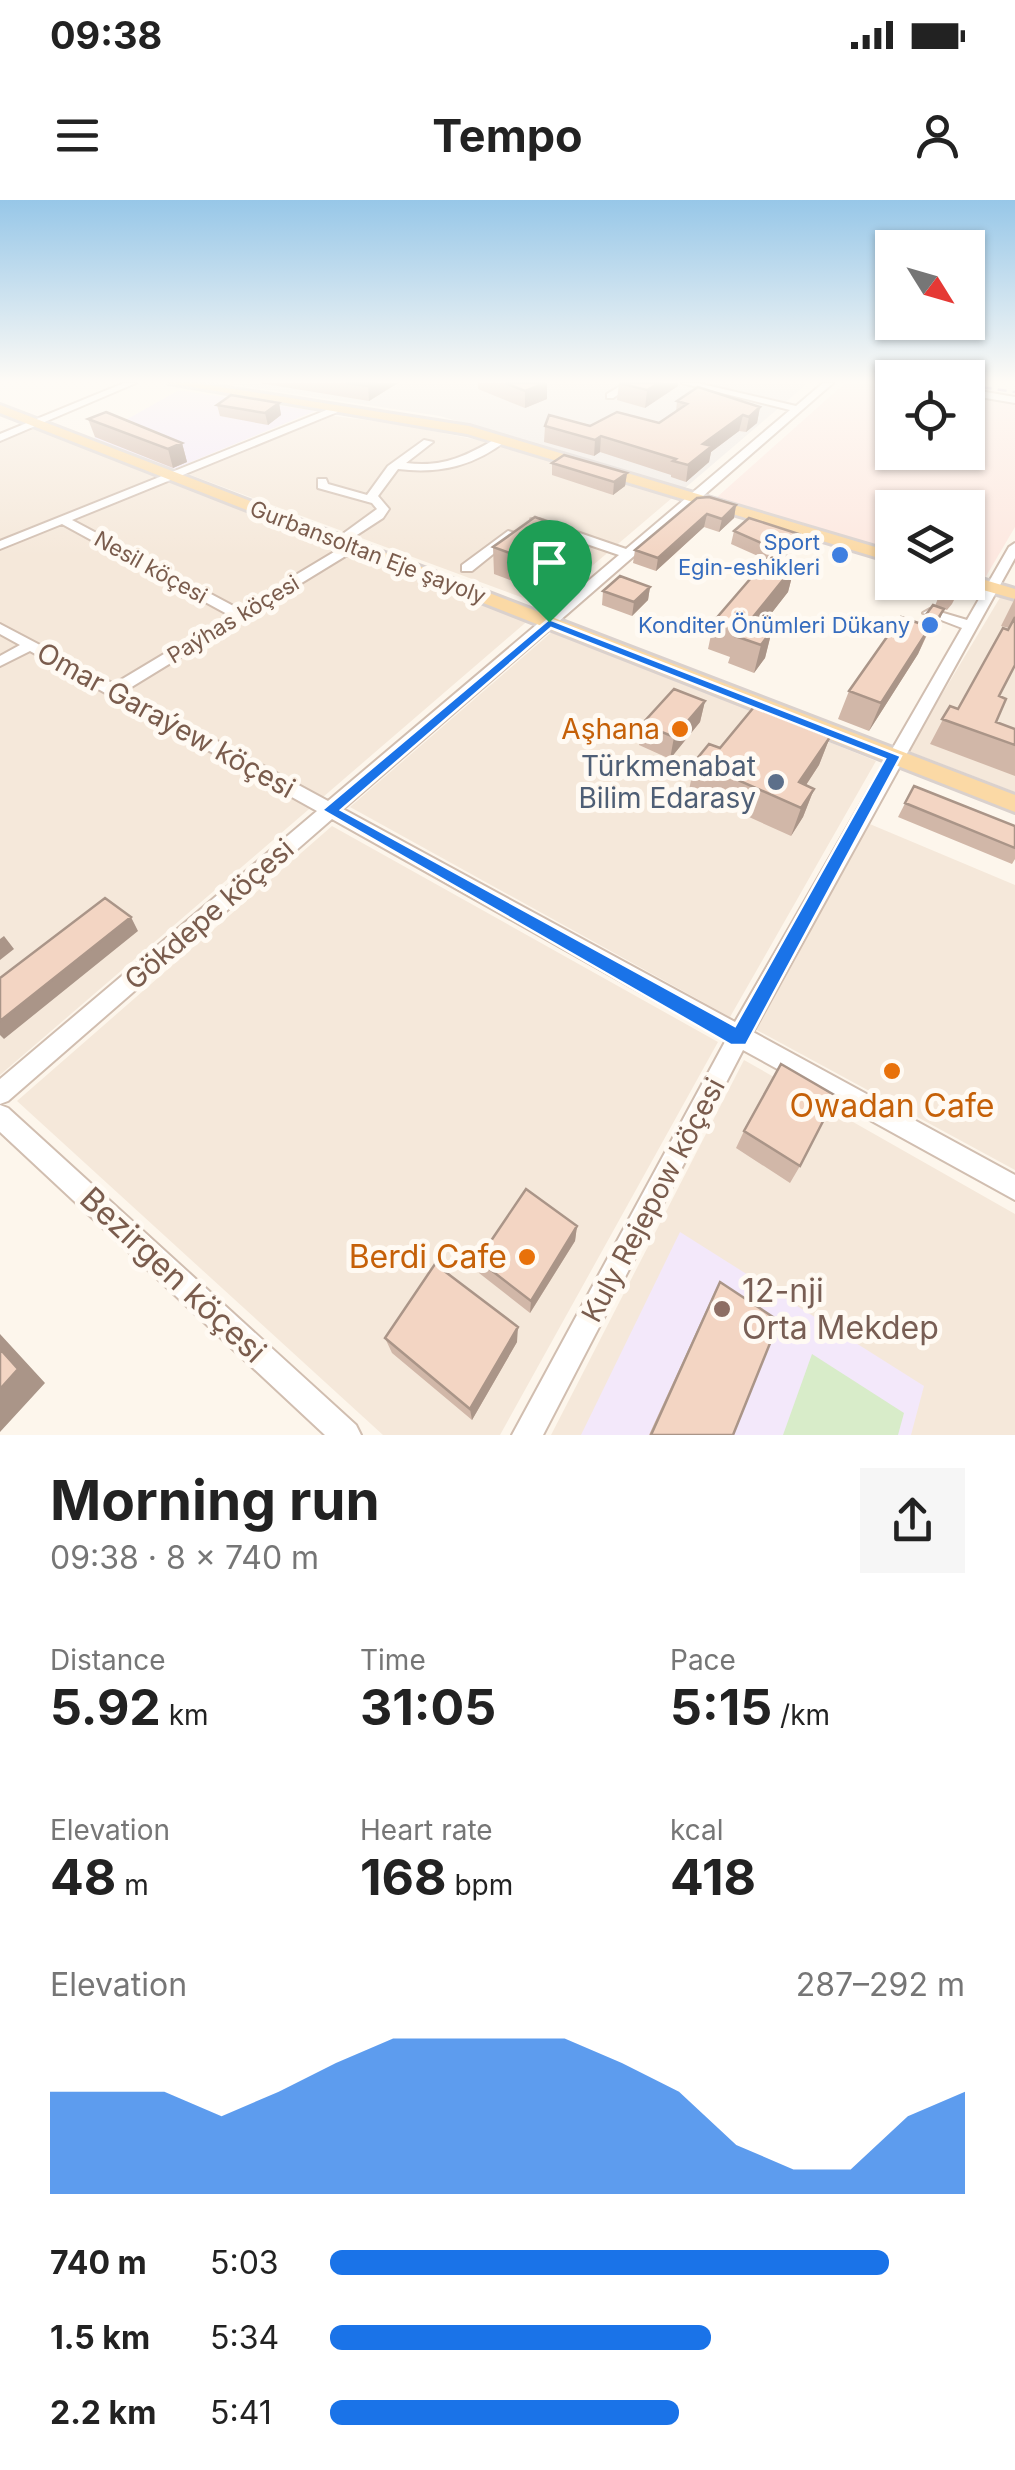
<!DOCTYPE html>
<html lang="en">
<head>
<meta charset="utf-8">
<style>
  :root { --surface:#fff; --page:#f6f6f6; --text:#222; --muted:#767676; --accent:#1a73e8 }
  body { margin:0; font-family:Inter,sans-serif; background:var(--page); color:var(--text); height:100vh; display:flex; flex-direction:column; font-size:38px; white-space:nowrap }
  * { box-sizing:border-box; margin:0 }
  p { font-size:32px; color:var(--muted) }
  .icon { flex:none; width:55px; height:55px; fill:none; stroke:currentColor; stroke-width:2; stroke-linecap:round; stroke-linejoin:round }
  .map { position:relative; height:1235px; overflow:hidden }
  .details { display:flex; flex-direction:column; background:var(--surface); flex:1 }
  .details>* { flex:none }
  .needle { width:65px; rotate:127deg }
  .tools { position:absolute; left:875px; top:30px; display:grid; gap:20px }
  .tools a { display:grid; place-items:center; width:110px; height:110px; border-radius:0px; background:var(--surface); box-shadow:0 2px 8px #0004; font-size:50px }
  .pin { position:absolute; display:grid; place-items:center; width:85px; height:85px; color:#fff; margin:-102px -42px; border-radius:50% 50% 50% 0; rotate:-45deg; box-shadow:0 0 10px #0007 }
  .pin .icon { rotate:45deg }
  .round { display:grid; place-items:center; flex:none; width:105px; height:105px; border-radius:0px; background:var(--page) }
  .head { display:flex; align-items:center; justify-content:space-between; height:170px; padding:0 50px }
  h1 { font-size:55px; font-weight:700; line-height:75px }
  .stats { display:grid; grid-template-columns:repeat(3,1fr); gap:15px; height:170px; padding:10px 50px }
  .stats div { display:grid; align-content:center }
  .stats b { font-size:50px; font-weight:700 }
  .stats small { font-size:28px; font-weight:400 }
  .stats p { font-size:28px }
  .chart { height:280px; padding:20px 50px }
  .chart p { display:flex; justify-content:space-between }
  .chart svg { width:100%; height:180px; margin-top:10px; fill:var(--accent); opacity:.7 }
  ul { padding:0 50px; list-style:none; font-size:32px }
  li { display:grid; grid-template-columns:160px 120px 1fr; align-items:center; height:75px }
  li i { height:25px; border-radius:12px; background:var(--accent) }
  .status { display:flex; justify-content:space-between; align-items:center; height:70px; padding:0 50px; background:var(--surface); direction:ltr }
  .status svg { height:28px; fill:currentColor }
  header { display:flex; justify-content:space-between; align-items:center; height:130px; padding:0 50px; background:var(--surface); font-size:45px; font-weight:700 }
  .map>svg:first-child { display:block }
  .residential { fill:#f5e8da }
  .commercial { fill:#fde8e0 }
  .industrial { fill:#efe9e4 }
  .education { fill:#f3e8fa }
  .green { fill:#d8ecc9 }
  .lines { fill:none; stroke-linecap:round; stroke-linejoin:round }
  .minor-casing { stroke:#d1beb0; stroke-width:4 }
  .major-casing { stroke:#dad1cd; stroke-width:6 }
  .minor { fill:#fff; fill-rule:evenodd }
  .major { fill:#fbd9a5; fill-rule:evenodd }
  .rail { stroke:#b9a8c9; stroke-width:2.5; stroke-dasharray:9 6; stroke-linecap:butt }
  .wall { fill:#d1b7a8 }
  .shaded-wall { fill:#aa9588 }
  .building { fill:#f3d5c3; stroke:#aa9588; stroke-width:2.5 }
  .route { fill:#1a73e8; stroke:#fff; stroke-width:2.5; fill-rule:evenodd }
  .shop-dot { fill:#3f7fe0; stroke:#fffaf3; stroke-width:4 }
  .food-dot { fill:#e8710a; stroke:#fffaf3; stroke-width:4 }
  .service-dot { fill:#5c6f8a; stroke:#fffaf3; stroke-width:4 }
  .education-dot { fill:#8d6e63; stroke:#fffaf3; stroke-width:4 }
  .labels { text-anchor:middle; stroke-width:10; stroke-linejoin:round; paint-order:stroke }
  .far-shop-label { font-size:22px; fill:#366cbe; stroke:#fffaf3; text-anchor:end }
  .far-street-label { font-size:22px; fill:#7a5c4d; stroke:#fffaf3 }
  .street-label { font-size:28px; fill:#7a5c4d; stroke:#fffaf3 }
  .food-label { font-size:28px; fill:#c56008; stroke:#fffaf3; text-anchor:end }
  .service-label { font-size:28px; fill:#4e5e75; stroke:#fffaf3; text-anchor:end }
  .near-food-label { font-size:32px; fill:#c56008; stroke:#fffaf3 }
  .near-street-label { font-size:32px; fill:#7a5c4d; stroke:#fffaf3 }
  .near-education-label { font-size:32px; fill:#785e54; stroke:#fffaf3; text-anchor:start }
</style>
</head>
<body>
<div class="status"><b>09:38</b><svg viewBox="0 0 49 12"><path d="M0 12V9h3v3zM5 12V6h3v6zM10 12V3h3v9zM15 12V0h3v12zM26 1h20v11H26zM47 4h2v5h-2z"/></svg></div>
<header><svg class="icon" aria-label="menu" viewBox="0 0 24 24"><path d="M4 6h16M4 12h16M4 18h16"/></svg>Tempo<svg class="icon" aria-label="person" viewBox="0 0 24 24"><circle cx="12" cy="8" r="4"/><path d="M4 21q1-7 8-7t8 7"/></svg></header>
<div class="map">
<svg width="1015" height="1235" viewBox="0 0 1015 1235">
  <rect width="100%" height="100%" fill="#fdf6ec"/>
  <!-- residential -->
  <path class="residential" d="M333,216L392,223L488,242L672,298L545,406L188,274Z
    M33,227L531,418L0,875V240Z
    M1001,396L1015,400V592L908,551Z
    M553,431L876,561L730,817L350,607Z
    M865,622L1015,685V970L755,829Z
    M332,626L718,842L500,1235H383L17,901Z
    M744,860L1015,1014V1235H551Z"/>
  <!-- commercial -->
  <path class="commercial" d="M845,183L892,186V252H968V195L1015,203V327L985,378L968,373V308H892V350L716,298Z"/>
  <!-- industrial -->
  <path class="industrial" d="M223,183H808L685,288L440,216Z"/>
  <!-- education -->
  <path class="education" d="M179,190L315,211L169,271L94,238Z
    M680,1032L924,1186L911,1235H581Z"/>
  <!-- green -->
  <path class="green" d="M812,1154L904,1213L898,1235H783Z"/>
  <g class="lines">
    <!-- minor casing -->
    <g class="minor-casing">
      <path id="minor" d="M124,183H136L0,241V234Z
        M625,183H636L613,198H607V194Z
        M682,183H697L796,206L823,183H833L343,609L735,822L962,428L923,413L930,409L967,420L1009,347L1015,343V358L753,832L1015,975V1000L743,850L543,1235H512L726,840L332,619L8,901L0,904V879L317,611L30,451L0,466V456L20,445L0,434V424L114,484L229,415L62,324L0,349V341L334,207H340V211L72,320L239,409L349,343H357V349L125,491L328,601L619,355L531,325V319H539L626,349L790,210Z
        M968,189L1015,197V203L968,195Z
        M499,237L508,239C475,266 440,274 398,269L378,296L389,309L383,318L343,344L333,341L377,309L372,303L318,288V279H326L328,284L367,295L388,266L424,240L433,242L406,263C444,268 468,255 499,237Z
        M508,331L518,334L472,371H462V365Z
        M0,905L8,908L356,1225L361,1235H325L0,932Z"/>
    </g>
    <!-- major casing -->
    <g class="major-casing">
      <path id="major" d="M169,183H196L469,226L892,352V362L467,234Z
        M0,205L1015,595V612L0,213Z
        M968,375L1015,389V399L962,384L968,382Z"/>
    </g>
    <!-- minor -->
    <use href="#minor" class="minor"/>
    <!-- major -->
    <use href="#major" class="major"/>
    <!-- rail -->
    <path class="rail" d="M968,185L1015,192"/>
  </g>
  <!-- wall -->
  <path class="wall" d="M259,183H398L369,201Z
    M478,183H547V199L525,208L478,189Z
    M619,183H678V186L645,208L617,200Z
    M677,201L760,207L757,223L746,232L739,231L711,252L709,262L686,282L671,277V275L600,252L594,256L544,242L545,226L659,223L676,212Z
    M279,203L281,215L268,225L220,216L217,205Z
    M88,219L182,243L187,262L173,268L95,237Z
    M552,263L627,273L625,286L613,295L552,275Z
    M697,298L736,305L734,318L719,332L704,327L656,371L633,363L635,350Z
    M749,318L796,347L785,357L779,355L775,359L795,365L788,392L761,426L772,430L765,458L754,473L728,463L730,457L708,449L714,421L767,360L731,344L734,331Z
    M493,347L556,352L524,379L515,382L494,374Z
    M948,382H963L952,404L947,410L944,409L938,423L931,434L928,433L918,454L869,531L838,519L849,491L922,424L925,416L935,406L940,393Z
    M650,387L648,400L632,416L602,405L603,391Z
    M1015,398V465L999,496L996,522L1015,529V576L930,544L950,506L958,509L1009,428L1001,426Z
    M705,501L700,522L670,559L639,545L642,524Z
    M830,537L819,565L806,585L814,589L803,617L791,636L689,590L695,561L720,548Z
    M914,586L1015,626V659L1012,664L898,617Z
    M744,931L800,966L790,983L736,948Z
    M577,1026L575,1041L530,1113L479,1073L478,1060Z
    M720,1082L733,1235H649L715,1091Z
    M385,1138L517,1142L472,1220L392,1153Z"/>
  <!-- shaded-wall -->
  <path class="shaded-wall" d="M373,183H398L369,201L368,186Z
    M545,183H547V199L525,208V191Z
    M659,183H678V186L645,208L647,190Z
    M279,203L281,215L268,225L265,213Z
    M760,207L757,223L746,232L749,217Z
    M743,215L739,231L711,252L709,262L686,282L688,265L703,244Z
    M601,236L600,252L594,256L595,240Z
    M182,243L187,262L173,268L168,249Z
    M627,273L625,286L613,295L614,282Z
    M736,305L734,318L719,332L722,319Z
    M707,314L704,327L656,371L658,358Z
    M557,325L556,352L524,379L515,382V355Z
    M799,334L796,347L785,357L789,344Z
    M782,342L779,355L772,362L775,349Z
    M795,365L788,392L750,441L749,422Z
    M650,387L648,400L632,416L634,402Z
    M944,409L938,423L931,434L937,420Z
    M930,427L918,454L869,531L881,503Z
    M772,430L765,458L754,473L761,445Z
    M705,501L700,522L670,559L674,537Z
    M830,537L819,565L793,605L799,582Z
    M814,589L803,617L791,636L801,608Z
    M131,717L138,731L4,839L0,835V821Z
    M4,736L14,749L0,760V739Z
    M577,1026L575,1041L530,1113L531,1101Z
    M518,1127L517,1142L472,1220L470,1209Z
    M0,1134L45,1183L0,1232Z"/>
  <!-- building -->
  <path class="building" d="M346,183H373L368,186Z
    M505,183H545L525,191Z
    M619,183H659L647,190Z
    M698,187L760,207L749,217L743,215L703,244L712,246L688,265L673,261L676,259L601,236L595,240L545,226L549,215L590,226L617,212L659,223L687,204L677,201Z
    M231,195L279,203L265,213L217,205Z
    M106,212L182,243L168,249L88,219Z
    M564,255L627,273L614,282L552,263Z
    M709,297L736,305L722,319L707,314L658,358L635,350L697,298Z
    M535,317L557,325L525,353L515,355L493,347Z
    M749,318L799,334L789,344L782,342L775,349L734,331Z
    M769,357L795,365L749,422L772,430L761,445L735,436L739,430L714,421Z
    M620,376L650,387L634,402L603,391Z
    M948,382H962L953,397L940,393Z
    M933,405L944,409L937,420L925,416Z
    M901,417L930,427L881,503L849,491Z
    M1015,417V465L999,496L1006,499L996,522L1015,529V545L942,519L950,506L958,509L1003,428L1008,430Z
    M674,489L705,501L674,537L642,524Z
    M754,507L830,537L799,582L814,589L801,608L695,561L709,544L720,548Z
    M914,586L1015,626V648L905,603Z
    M105,698L131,717L0,821V778Z
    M781,864L836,896L800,966L744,931Z
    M526,989L577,1026L531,1101L478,1060Z
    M435,1064L518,1127L470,1209L385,1138Z
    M720,1082L779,1121L733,1235H651Z
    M0,1149L18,1169L0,1189Z"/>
  <!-- sky -->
  <linearGradient id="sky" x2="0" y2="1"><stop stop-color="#97c7e8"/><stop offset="0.51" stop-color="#fefbf6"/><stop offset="1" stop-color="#fefbf6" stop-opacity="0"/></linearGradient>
  <rect width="1015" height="356" fill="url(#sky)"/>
  <!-- route -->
  <path class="route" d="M549,419L901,556L746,845H731L322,610ZM551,428L885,559L735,826L341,610Z"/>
  <!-- markers -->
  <g class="shop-dot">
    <circle cx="840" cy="355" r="10"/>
    <circle cx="930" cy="425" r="10"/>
  </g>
  <g class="food-dot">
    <circle cx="680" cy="529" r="10"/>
    <circle cx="892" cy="871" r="10"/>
    <circle cx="527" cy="1057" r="10"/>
  </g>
  <circle class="service-dot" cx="776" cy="582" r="10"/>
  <circle class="education-dot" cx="722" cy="1109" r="10"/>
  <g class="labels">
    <!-- far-shop labels -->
    <g class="far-shop-label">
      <text x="820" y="350">Sport<tspan x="820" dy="25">Egin-eshikleri</tspan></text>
      <text x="910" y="433">Konditer Önümleri Dükany</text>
    </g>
    <!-- far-street labels -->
    <g class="far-street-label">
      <text transform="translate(368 352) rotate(21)" y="8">Gurbansoltan Eje şayoly</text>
      <text transform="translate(151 367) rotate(29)" y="8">Nesil köçesi</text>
      <text transform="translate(233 419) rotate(-31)" y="8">Paýhas köçesi</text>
    </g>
    <!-- street labels -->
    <g class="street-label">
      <text transform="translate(166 520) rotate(29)" y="10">Omar Garaýew köçesi</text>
      <text transform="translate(209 714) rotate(-41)" y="10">Gökdepe köçesi</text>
      <text transform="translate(653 1000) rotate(-62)" y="10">Kuly Rejepow köçesi</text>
    </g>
    <!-- food labels -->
    <g class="food-label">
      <text x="660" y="539">Aşhana</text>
    </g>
    <!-- service labels -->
    <g class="service-label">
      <text x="756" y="576">Türkmenabat<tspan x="756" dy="32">Bilim Edarasy</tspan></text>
    </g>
    <!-- near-food labels -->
    <g class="near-food-label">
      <text x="892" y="917">Owadan Cafe</text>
      <text x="507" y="1068" text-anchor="end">Berdi Cafe</text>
    </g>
    <!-- near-street labels -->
    <g class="near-street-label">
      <text transform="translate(173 1075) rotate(43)" y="11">Bezirgen köçesi</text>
    </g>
    <!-- near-education labels -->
    <g class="near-education-label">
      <text x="742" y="1102">12-nji<tspan x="742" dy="37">Orta Mekdep</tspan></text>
    </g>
  </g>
</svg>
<div class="tools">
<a><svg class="needle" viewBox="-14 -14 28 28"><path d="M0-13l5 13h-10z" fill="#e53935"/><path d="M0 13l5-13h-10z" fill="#767676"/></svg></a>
<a><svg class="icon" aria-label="locate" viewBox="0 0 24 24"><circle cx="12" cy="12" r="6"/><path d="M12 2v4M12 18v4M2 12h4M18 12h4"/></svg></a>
<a><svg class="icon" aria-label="layers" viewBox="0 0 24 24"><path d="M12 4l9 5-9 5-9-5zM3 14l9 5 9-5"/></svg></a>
</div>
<div class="pin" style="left:549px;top:422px;background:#1e9e55"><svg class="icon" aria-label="arrive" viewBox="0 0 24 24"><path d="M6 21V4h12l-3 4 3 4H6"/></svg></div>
</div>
<section class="details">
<div class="head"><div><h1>Morning run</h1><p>09:38 · 8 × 740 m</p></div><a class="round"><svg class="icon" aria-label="share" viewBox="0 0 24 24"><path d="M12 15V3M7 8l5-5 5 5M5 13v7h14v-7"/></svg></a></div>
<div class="stats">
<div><p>Distance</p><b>5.92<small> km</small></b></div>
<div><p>Time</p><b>31:05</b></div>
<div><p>Pace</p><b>5:15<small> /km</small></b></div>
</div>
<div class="stats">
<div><p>Elevation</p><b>48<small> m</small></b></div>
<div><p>Heart rate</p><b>168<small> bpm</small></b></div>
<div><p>kcal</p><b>418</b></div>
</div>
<div class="chart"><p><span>Elevation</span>287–292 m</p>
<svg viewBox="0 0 160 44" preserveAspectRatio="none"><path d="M0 44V19L10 19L20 19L30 25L40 19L50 12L60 6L70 6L80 6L90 6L100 12L110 19L120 32L130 38L140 38L150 25L160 19V44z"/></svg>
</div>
<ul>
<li><b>740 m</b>5:03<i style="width:88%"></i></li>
<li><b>1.5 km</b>5:34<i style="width:60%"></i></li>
<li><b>2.2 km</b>5:41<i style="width:55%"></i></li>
</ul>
</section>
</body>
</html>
